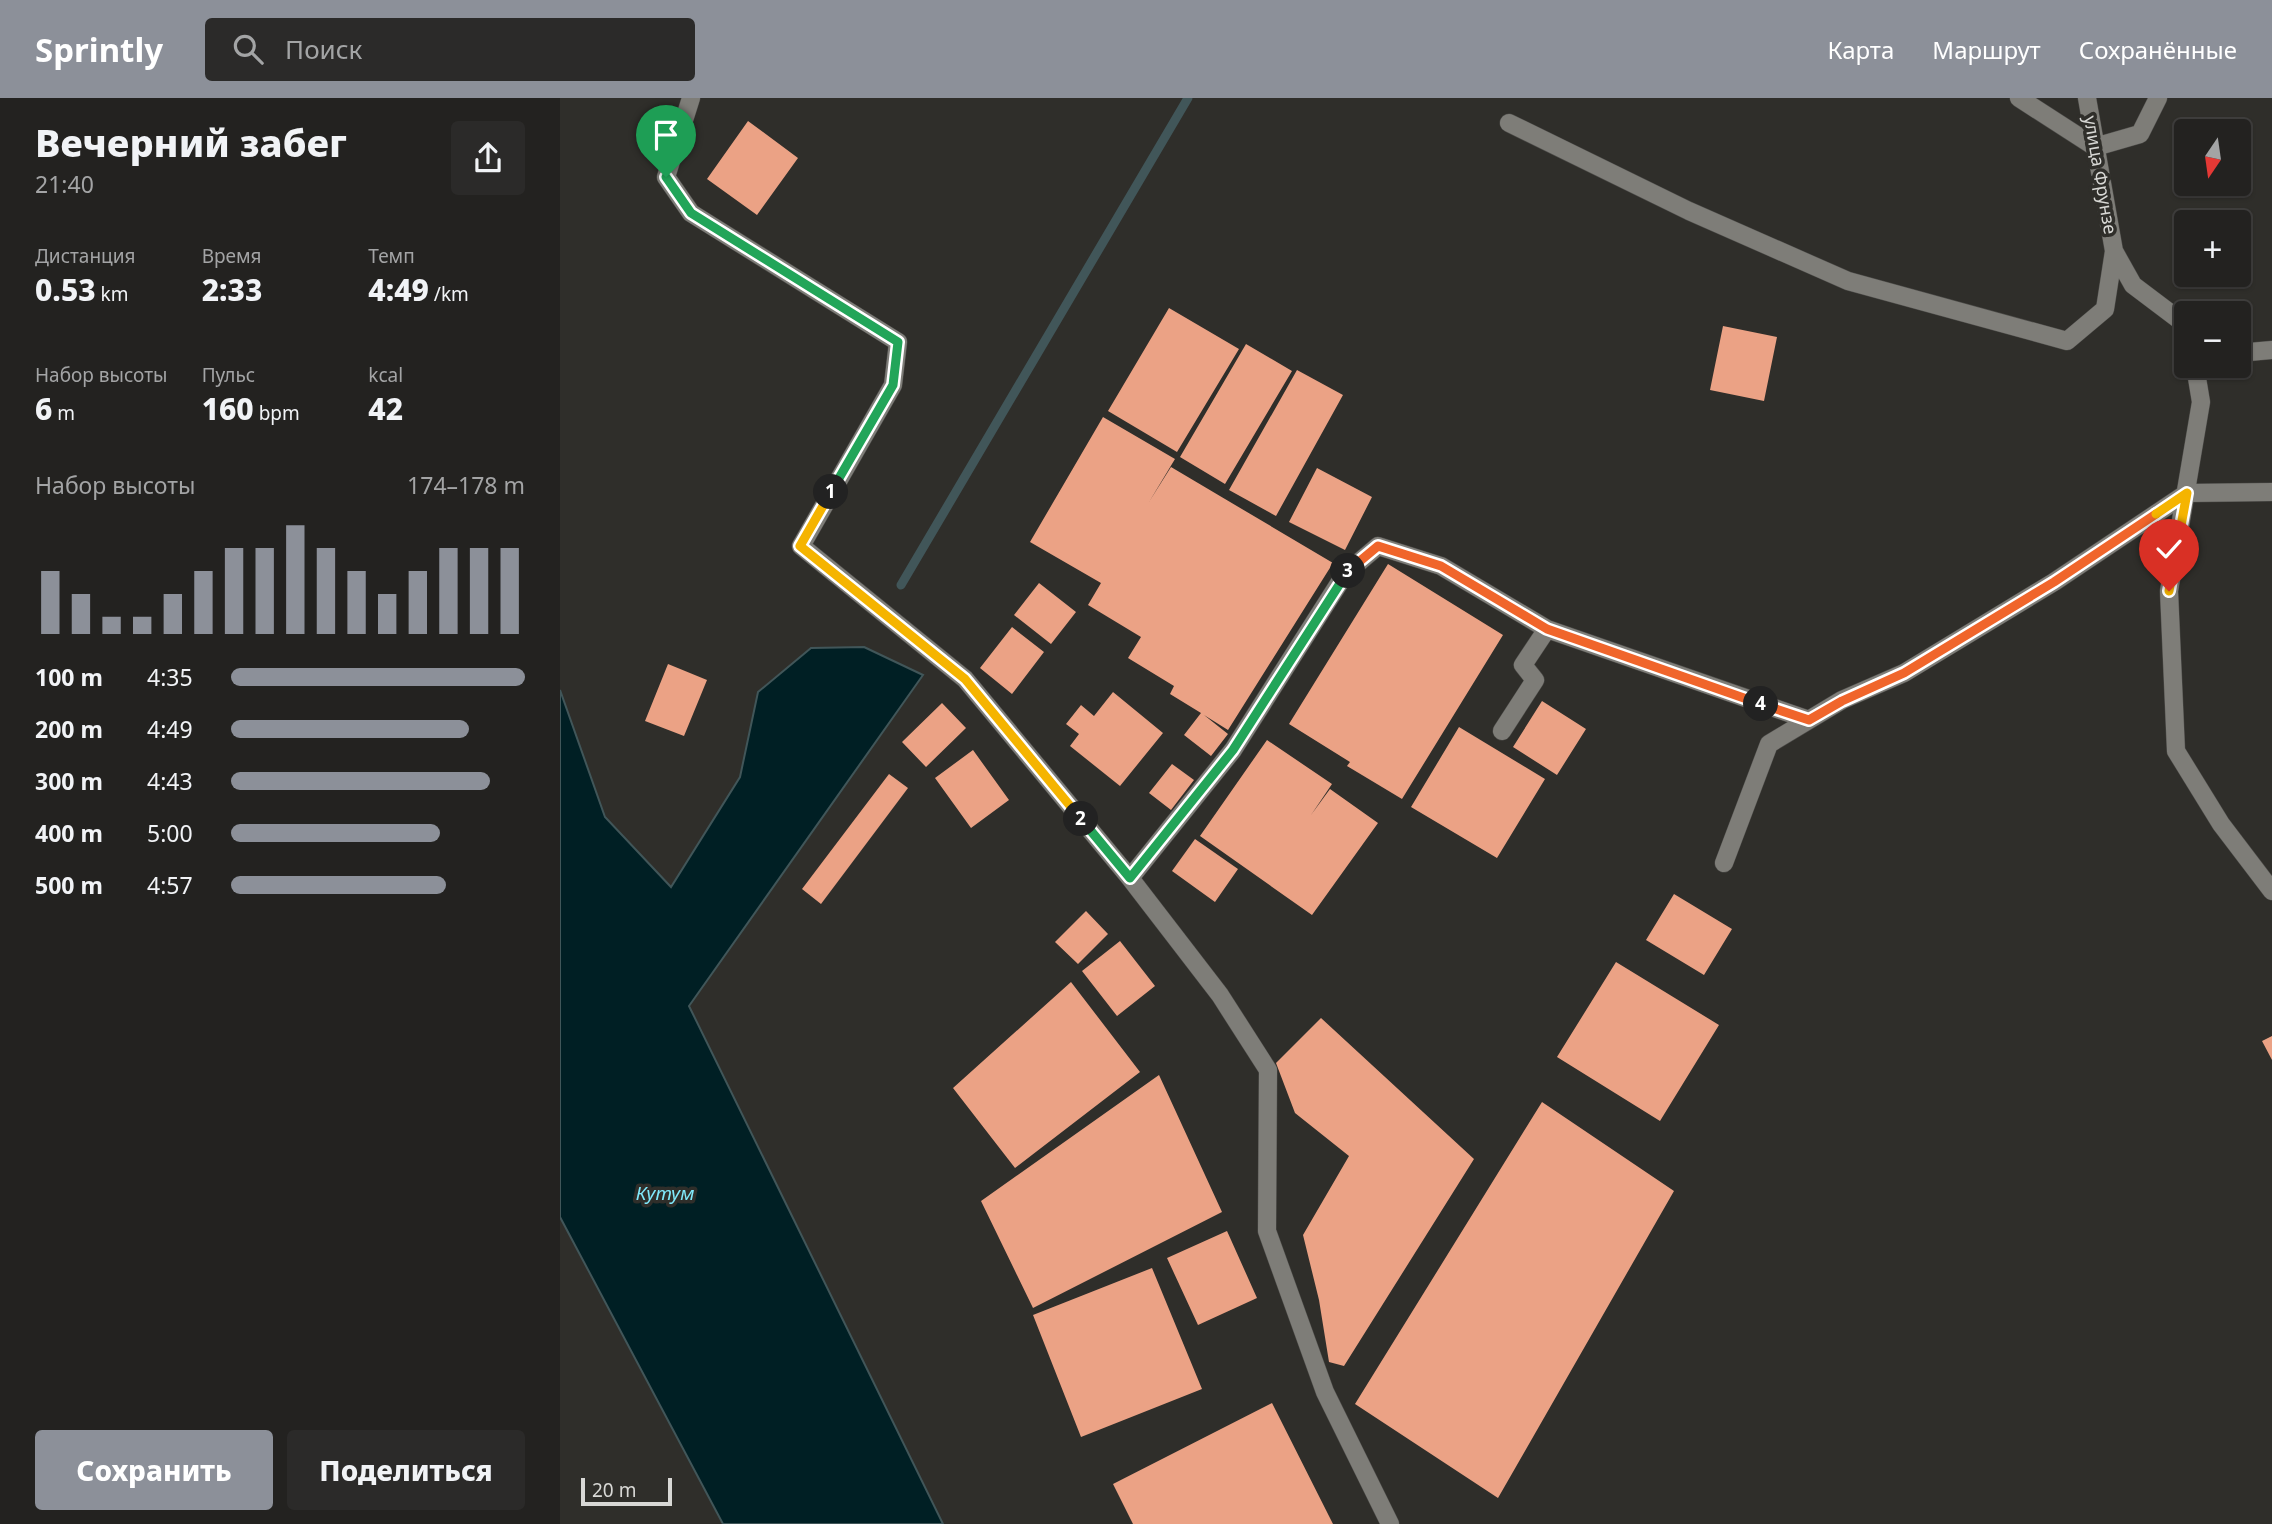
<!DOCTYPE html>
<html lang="ru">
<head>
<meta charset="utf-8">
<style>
  :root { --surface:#232220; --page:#2b2a29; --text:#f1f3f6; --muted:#a3a4a5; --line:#403f3e; --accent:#8c9099 }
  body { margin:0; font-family:"Noto Sans",sans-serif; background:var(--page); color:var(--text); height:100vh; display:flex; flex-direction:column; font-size:26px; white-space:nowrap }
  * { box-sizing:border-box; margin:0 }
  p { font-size:23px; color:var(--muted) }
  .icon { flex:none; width:38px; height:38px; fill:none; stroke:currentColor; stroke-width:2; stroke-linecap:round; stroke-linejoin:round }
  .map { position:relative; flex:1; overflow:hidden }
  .side { display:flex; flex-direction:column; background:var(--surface); width:560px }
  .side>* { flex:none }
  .needle { width:46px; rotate:193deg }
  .buttons { position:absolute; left:1614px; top:21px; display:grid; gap:14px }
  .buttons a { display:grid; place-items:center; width:77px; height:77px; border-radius:7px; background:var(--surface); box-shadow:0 2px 5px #0004,0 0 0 2px var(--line); font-size:35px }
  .scale { position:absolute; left:21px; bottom:18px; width:91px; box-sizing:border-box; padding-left:7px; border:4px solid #d8d8d5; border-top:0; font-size:19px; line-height:24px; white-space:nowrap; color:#d8d8d5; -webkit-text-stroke:5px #2f2e2a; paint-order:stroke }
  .pin { position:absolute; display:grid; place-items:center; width:60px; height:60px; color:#fff; margin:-72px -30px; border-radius:50% 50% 50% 0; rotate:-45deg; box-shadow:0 0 7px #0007 }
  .pin .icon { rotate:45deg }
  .km { position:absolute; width:35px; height:35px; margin:-18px; border-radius:50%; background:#222; color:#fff; font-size:19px; line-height:35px; text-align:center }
  .round { display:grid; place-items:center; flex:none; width:74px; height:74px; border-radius:7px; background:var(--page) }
  .headline { display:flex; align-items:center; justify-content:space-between; height:119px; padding:0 35px }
  h1 { font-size:38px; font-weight:800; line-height:52px }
  .metrics { display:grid; grid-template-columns:repeat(3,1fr); gap:10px; height:119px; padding:7px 35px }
  .metrics div { display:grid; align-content:center }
  .metrics b { font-size:30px; font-weight:800 }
  .metrics small { font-size:19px; font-weight:400 }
  .metrics p { font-size:19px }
  .chart { height:196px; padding:14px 35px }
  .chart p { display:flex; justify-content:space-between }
  .chart svg { width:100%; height:126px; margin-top:7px; stroke:var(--accent); stroke-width:6 }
  .primary-button { display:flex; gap:14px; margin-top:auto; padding:14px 35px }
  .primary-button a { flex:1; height:80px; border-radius:7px; background:var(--accent); color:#fff; font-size:28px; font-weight:800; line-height:80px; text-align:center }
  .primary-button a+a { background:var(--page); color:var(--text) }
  ul { padding:0 35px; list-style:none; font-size:23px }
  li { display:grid; grid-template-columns:112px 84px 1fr; align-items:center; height:52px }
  li i { height:18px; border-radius:9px; background:var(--accent) }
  header { display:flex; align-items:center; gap:42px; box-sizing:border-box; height:98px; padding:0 35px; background:var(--accent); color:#fff }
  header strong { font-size:33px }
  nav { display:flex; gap:38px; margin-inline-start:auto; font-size:24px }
  .search { width:490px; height:63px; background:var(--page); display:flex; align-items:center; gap:18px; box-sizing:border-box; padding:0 24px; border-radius:7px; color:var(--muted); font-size:26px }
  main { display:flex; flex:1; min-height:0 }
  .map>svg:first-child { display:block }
  .water { fill:#001f24; stroke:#415659; stroke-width:2 }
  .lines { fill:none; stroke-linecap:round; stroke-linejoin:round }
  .stream { stroke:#415659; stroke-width:9 }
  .building { fill:#eba285 }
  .minor-casing { stroke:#4d4c49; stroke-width:19 }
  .minor { stroke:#7e7d78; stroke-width:18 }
  .split-1-casing { stroke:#fff; stroke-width:14 }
  .split-2-casing { stroke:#fff; stroke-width:14 }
  .split-3-casing { stroke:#fff; stroke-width:14 }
  .split-4-casing { stroke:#fff; stroke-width:14 }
  .split-5-casing { stroke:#fff; stroke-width:14 }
  .split-6-casing { stroke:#fff; stroke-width:14 }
  .split-1 { stroke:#22a559; stroke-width:9 }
  .split-2 { stroke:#f5b400; stroke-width:9 }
  .split-3 { stroke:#22a559; stroke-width:9 }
  .split-4 { stroke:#f0652b; stroke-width:9 }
  .split-5 { stroke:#f0652b; stroke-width:9 }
  .split-6 { stroke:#f5b400; stroke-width:9 }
  .labels { text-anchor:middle; stroke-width:7; stroke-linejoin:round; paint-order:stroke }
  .street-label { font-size:18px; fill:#d8d8d5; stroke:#2f2e2a }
  .water-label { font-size:19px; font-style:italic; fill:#80e9fb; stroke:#2f2e2a }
</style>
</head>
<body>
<header>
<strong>Sprintly</strong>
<div class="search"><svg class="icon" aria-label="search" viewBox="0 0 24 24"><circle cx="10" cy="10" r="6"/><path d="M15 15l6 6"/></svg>Поиск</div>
<nav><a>Карта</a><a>Маршрут</a><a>Сохранённые</a></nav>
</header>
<main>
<section class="side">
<div class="headline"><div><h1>Вечерний забег</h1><p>21:40</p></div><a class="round"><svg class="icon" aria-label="share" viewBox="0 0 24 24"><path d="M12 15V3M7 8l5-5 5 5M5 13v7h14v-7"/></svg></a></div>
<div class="metrics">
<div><p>Дистанция</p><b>0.53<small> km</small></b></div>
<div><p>Время</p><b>2:33</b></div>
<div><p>Темп</p><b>4:49<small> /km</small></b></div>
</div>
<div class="metrics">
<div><p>Набор высоты</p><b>6<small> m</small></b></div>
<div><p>Пульс</p><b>160<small> bpm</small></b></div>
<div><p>kcal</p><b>42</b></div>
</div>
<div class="chart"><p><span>Набор высоты</span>174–178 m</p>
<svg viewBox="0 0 160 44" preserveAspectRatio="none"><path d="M5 44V22M15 44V30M25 44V38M35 44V38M45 44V30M55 44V22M65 44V14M75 44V14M85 44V6M95 44V14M105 44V22M115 44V30M125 44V22M135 44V14M145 44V14M155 44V14"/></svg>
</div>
<ul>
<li><b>100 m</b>4:35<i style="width:100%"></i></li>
<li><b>200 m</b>4:49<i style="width:81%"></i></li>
<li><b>300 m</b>4:43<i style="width:88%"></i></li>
<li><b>400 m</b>5:00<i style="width:71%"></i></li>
<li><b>500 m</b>4:57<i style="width:73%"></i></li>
</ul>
<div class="primary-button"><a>Сохранить</a><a>Поделиться</a></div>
</section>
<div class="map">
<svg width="1712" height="1426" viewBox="0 0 1712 1426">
  <rect width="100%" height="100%" fill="#2f2e2a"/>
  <!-- water -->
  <path class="water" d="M304,549L363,577L129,908L383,1426H163L0,1119V592L45,719L111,789L180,679L198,594L251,550Z"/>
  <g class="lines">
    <!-- stream -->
    <path class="stream" d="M341,487L628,0"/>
  </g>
  <!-- building -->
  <path class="building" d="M188,23L238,60L197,117L147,81Z
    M609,210L679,251L617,354L548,313Z
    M1163,228L1217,239L1204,303L1150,292Z
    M686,246L732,273L665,386L620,359Z
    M737,272L783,297L716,418L669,392Z
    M543,319L615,361L589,404L611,369L773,465L668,632L644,617L668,636L651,658L624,637L641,615L610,596L614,588L568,560L581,539L528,507L541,485L470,444Z
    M757,370L812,399L785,452L729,424Z
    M828,466L943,537L842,701L787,668L790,664L729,626Z
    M479,485L516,514L491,546L454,517Z
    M452,529L484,554L452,596L420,570Z
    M108,566L147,582L124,638L85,623Z
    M553,594L603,635L560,688L510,648L519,636L506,626L521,607L534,618Z
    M982,603L1026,631L997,677L953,649Z
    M382,605L406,630L366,669L342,644Z
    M899,629L985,681L937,760L851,709Z
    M707,642L772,686L751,717L770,691L818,725L752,817L640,738Z
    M413,652L449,702L411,730L375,680Z
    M612,666L634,682L611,712L589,695Z
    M329,676L348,690L261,806L242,791Z
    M635,741L678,771L655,804L612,773Z
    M1114,796L1172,831L1144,877L1086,842Z
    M526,813L548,836L518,866L495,844Z
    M560,843L595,888L557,918L522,873Z
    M1056,864L1159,927L1100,1023L997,959Z
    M511,884L580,974L455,1070L393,990Z
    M761,920L914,1061L784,1268L769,1264L759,1202L743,1137L789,1058L735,1015L716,965Z
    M1712,938V962L1702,943Z
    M599,977L662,1114L473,1210L421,1103Z
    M982,1004L1114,1093L938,1400L795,1306Z
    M667,1133L697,1200L638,1227L607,1160Z
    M592,1170L642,1291L521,1339L473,1217Z
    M712,1305L773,1426H573L553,1386Z"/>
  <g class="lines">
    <!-- minor casing -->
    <g class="minor-casing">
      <path id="minor" d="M131,0L106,79L131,115L338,244L333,287L241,448L405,581L570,780L660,897L708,972L707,1133L765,1294L830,1426
        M1459,0L1535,49L1580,36L1598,0
        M949,25L1129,113L1288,183L1507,243L1545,211L1554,153L1527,0
        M1554,153L1573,187L1626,227
        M1678,255L1712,252
        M1635,268L1641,304L1609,493L1616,653L1661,726L1712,793
        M942,633L975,582L963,567L987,531
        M1164,765L1209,646L1282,602L1344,575L1494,484L1627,395L1712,394
        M570,780L673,652L785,476L818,448L881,468L987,531L1249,622"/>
    </g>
    <!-- minor -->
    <use href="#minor" class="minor"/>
  </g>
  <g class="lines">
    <!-- split-1 casing -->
    <g class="split-1-casing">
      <path id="split-1" d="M106,79L131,115L338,244L333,287L271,394"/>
    </g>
    <!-- split-2 casing -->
    <g class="split-2-casing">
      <path id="split-2" d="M271,394L240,448L405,581L521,721"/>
    </g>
    <!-- split-3 casing -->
    <g class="split-3-casing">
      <path id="split-3" d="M521,721L570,780L673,652L788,473"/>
    </g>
    <!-- split-4 casing -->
    <g class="split-4-casing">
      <path id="split-4" d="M788,473L818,448L881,468L987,531L1201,606"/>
    </g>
    <!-- split-5 casing -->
    <g class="split-5-casing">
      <path id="split-5" d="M1201,606L1249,622L1282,603L1344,575L1494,484L1596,416"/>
    </g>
    <!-- split-6 casing -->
    <g class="split-6-casing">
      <path id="split-6" d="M1596,416L1627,395L1609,493"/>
    </g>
    <!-- split-1 -->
    <use href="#split-1" class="split-1"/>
    <!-- split-2 -->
    <use href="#split-2" class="split-2"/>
    <!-- split-3 -->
    <use href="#split-3" class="split-3"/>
    <!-- split-4 -->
    <use href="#split-4" class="split-4"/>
    <!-- split-5 -->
    <use href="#split-5" class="split-5"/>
    <!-- split-6 -->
    <use href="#split-6" class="split-6"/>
  </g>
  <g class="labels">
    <!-- street labels -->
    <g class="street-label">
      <text transform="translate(1540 77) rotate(80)" y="6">улица Фрунзе</text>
    </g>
    <!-- water labels -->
    <g class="water-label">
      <text x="105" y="1102">Кутум</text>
    </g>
  </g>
</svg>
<div class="buttons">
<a><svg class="needle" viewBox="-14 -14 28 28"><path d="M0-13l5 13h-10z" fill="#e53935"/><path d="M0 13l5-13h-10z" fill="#a3a4a5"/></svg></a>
<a>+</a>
<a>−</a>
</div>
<div class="scale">20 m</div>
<div class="pin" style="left:106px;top:79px;background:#1e9e55"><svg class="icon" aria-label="arrive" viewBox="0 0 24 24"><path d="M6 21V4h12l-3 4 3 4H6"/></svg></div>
<div class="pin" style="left:1609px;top:493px;background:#d93025"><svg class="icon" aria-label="check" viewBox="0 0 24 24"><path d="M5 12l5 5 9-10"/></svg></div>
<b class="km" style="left:271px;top:394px">1</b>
<b class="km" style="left:521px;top:721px">2</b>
<b class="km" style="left:788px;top:473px">3</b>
<b class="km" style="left:1201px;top:606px">4</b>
</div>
</main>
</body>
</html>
